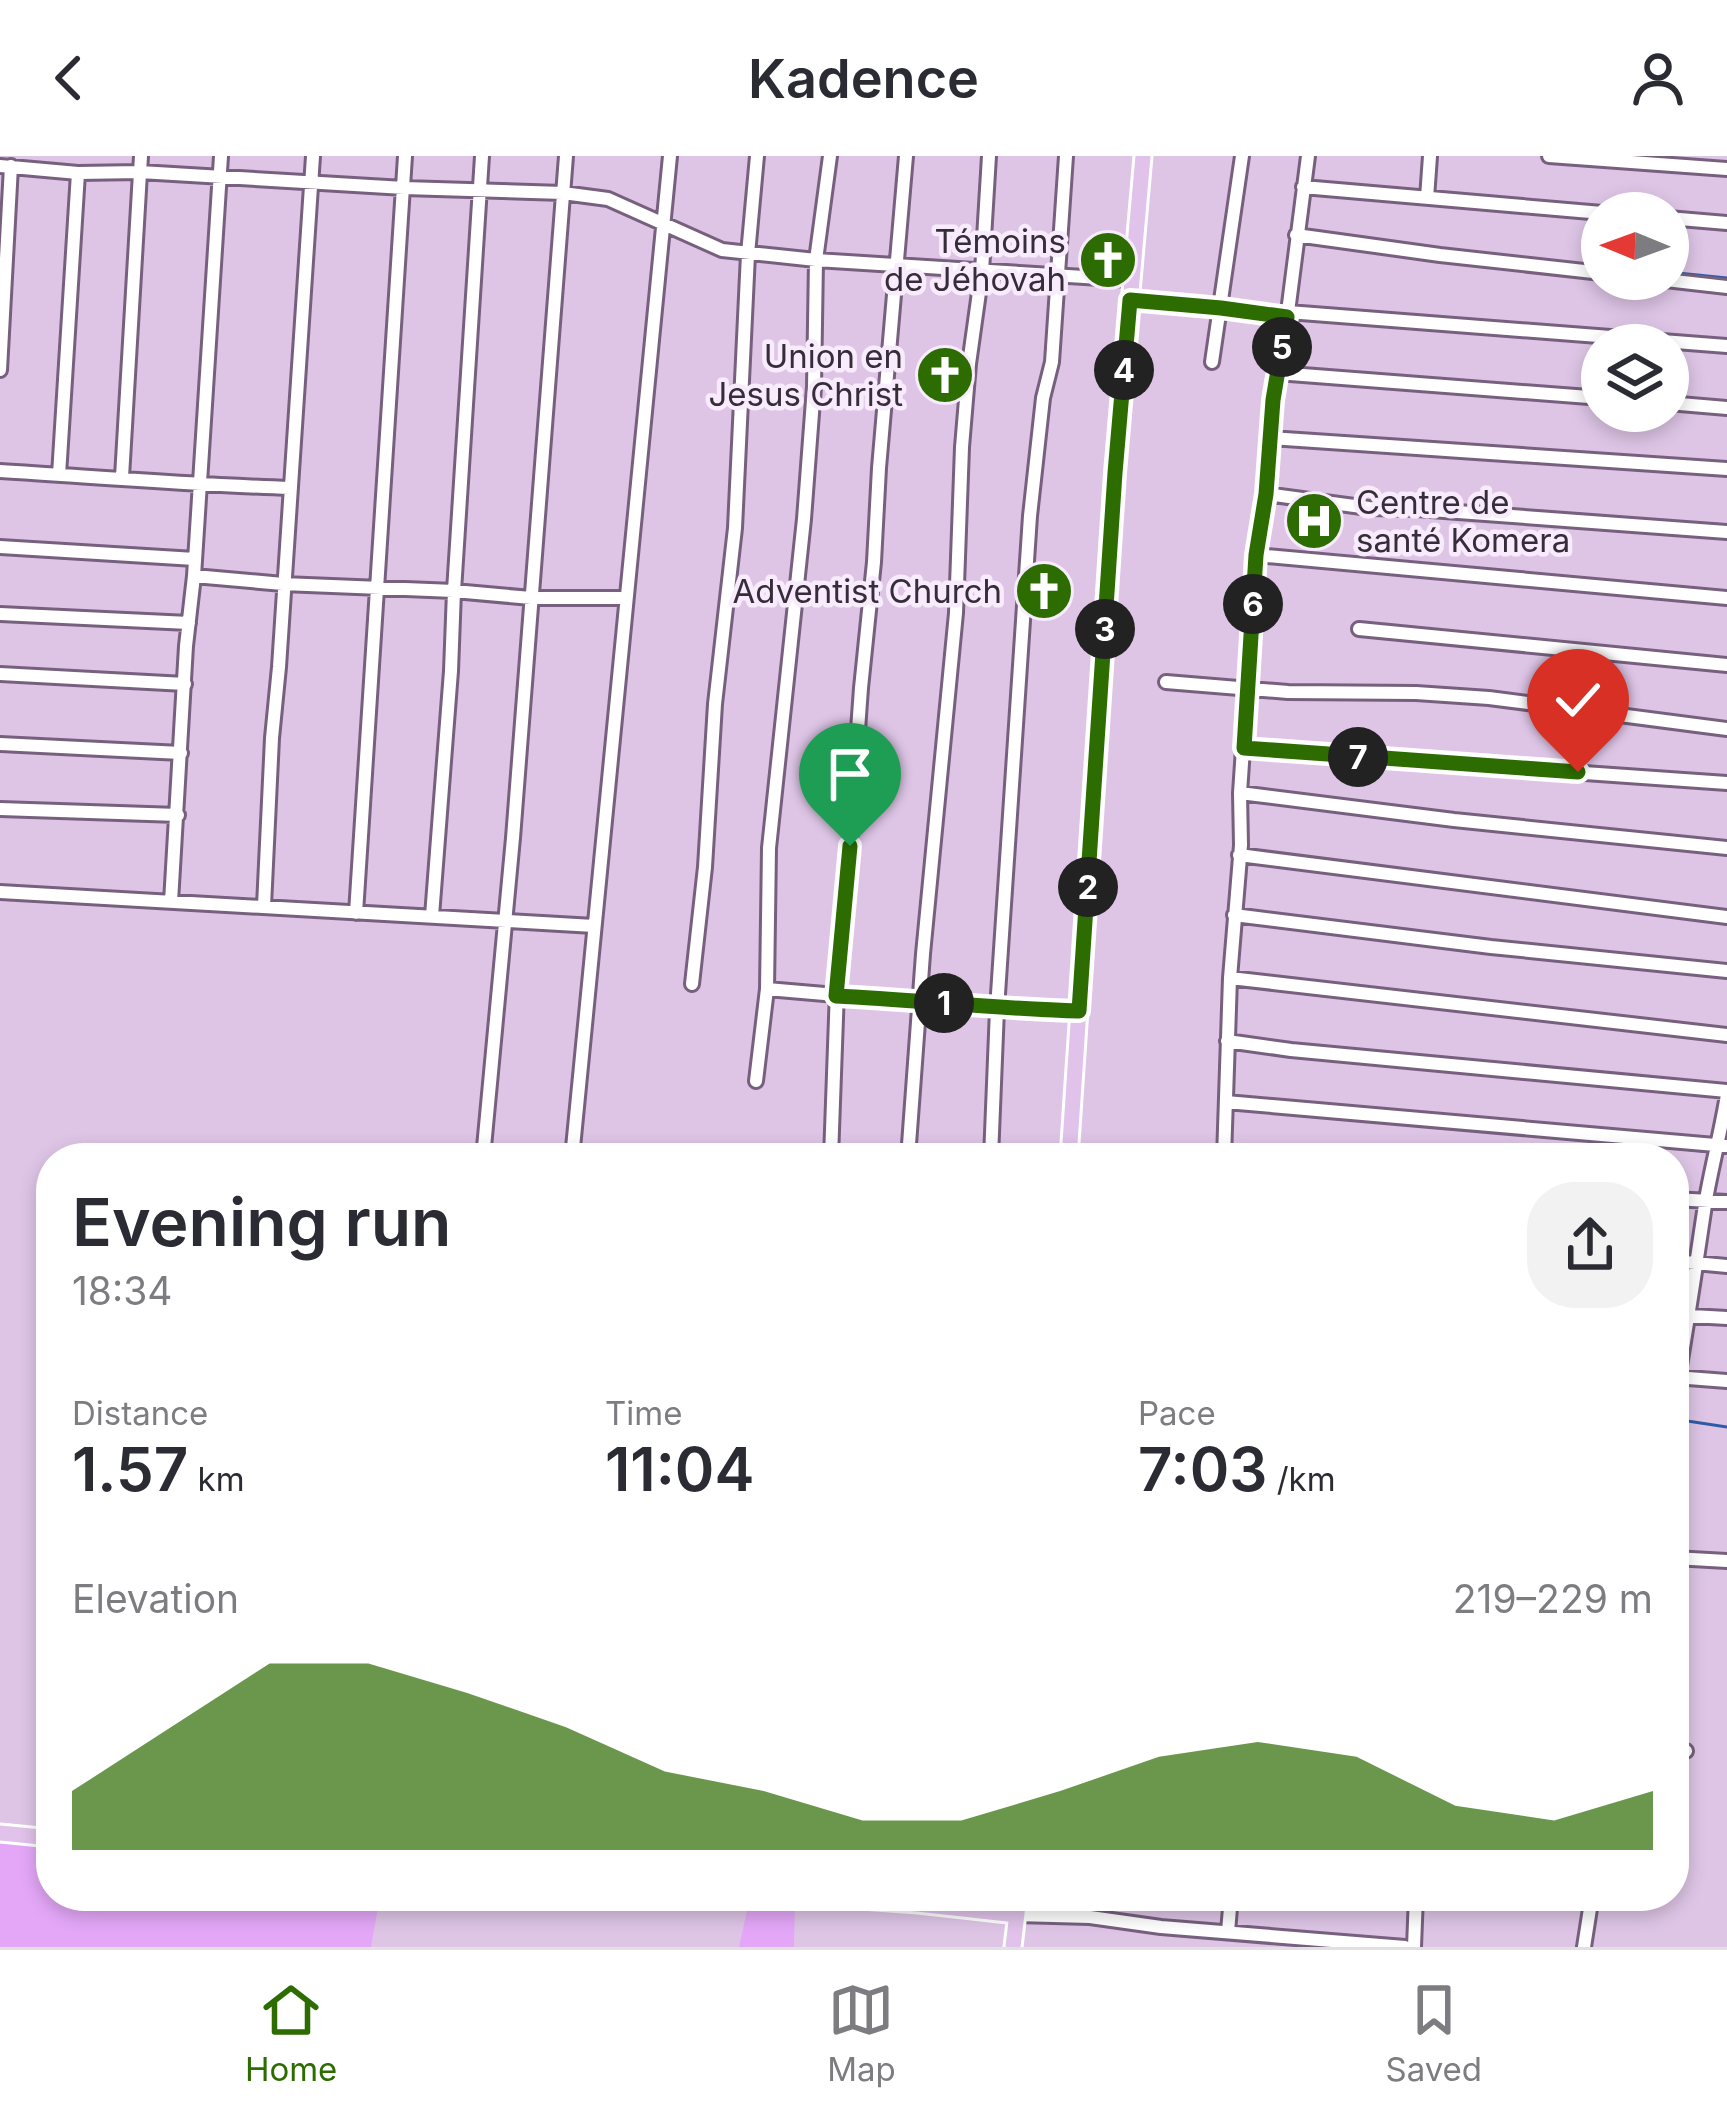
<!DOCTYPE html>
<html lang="en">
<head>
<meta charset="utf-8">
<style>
  :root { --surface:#fff; --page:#f2f2f3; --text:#2b2b33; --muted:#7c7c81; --line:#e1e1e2; --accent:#2c6c01 }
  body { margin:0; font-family:Inter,sans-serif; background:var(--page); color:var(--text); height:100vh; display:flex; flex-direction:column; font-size:45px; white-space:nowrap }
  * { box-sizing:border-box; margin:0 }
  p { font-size:39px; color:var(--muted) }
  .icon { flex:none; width:66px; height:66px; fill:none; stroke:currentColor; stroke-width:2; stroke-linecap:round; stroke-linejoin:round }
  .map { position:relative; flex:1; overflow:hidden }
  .details { position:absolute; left:36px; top:987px; width:1653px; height:768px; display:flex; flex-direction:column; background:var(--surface); border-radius:48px; box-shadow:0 6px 18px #0003 }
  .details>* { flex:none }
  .needle { width:78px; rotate:271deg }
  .fabs { position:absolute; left:1581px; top:36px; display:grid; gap:24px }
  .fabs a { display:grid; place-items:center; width:108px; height:108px; border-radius:50%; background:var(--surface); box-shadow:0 6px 18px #0003; font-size:60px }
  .pin { position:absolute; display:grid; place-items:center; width:102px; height:102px; color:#fff; margin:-123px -51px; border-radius:50% 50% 50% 0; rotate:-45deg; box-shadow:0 0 12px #0007 }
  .pin .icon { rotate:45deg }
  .km { position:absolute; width:60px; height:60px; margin:-30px; border-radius:50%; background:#222; color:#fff; font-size:33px; line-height:60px; text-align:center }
  .round { display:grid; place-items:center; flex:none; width:126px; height:126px; border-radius:48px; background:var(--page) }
  .summary { display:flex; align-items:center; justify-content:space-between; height:204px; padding:0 36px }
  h1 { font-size:66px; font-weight:600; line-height:90px }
  .figures { display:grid; grid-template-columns:repeat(3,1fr); gap:18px; height:204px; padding:12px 36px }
  .figures div { display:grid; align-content:center }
  .figures b { font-size:60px; font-weight:600 }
  .figures small { font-size:33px; font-weight:400 }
  .figures p { font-size:33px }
  .chart { height:336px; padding:24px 36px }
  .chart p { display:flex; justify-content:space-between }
  .chart svg { width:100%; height:216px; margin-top:12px; fill:var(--accent); opacity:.7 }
  header { display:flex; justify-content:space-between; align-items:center; height:156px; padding:0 36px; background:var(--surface); font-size:54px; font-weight:600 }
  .tabs { display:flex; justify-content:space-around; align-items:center; height:168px; border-top:3px solid var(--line); background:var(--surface); font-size:33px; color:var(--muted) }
  .tabs a { display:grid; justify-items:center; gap:6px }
  .tabs .current { color:var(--accent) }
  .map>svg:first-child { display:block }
  .green { fill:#e4a7f8 }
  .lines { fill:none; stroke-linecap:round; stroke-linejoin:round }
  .stream { stroke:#2d5da4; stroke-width:3 }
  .minor-casing { stroke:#76607e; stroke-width:18 }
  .major-casing { stroke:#fff; stroke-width:21 }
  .minor { stroke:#fff; stroke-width:12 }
  .major { stroke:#e0c2ea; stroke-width:15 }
  .route-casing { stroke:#fff; stroke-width:24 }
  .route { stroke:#2c6c01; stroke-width:15 }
  .labels { text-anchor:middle; stroke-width:9; stroke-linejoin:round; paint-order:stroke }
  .poi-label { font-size:33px; fill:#372d3a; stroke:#f7ebfc; text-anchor:end }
</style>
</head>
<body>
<header><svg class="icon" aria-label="back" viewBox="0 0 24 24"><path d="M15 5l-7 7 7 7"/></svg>Kadence<svg class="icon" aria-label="person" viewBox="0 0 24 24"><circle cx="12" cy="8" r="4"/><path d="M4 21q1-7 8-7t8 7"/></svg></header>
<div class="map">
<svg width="1727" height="1791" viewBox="0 0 1727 1791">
  <rect width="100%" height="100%" fill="#dec5e6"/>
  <!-- green -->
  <path class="green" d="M0,1670L51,1673V1740H380L371,1791H0Z
    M595,1740H795L794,1791H739L748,1750Z"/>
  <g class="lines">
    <!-- stream -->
    <path class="stream" d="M1609,55L1633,57
      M1668,116L1727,122
      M1650,364L1727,369
      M1231,953L1258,955
      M1596,984L1712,996
      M1674,1263L1727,1271"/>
    <!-- minor casing -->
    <g class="minor-casing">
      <path id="minor" d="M1549,0L1727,13
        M0,10L78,17L140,16L404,32L563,37L608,43L722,94L816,104L1132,124
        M1303,31L1602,57
        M1427,42L1430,0
        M1668,62L1727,67
        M1296,79L1440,99L1602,117
        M1657,123L1727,131
        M1130,144L1221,152L1287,161
        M1288,156L1727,190
        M1212,206L1242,0
        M0,214L11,10
        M1277,217L1602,242
        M1668,247L1727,252
        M1270,282L1727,313
        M0,315C97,321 194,329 291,332
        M59,319L78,17
        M122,321L141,0
        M1266,338L1369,352L1417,353L1727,376
        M0,391L195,403
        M1256,399L1727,442
        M194,420L283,428L454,435L531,442H626
        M0,458L189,467
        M1359,473L1727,509
        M0,518L185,528
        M1166,526L1288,536L1416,537L1489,542L1727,573
        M0,588L181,597
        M1243,593L1727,627
        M1240,637L1454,664L1727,692
        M0,653L178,659
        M1239,699L1727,761
        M0,736L594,770
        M171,746L186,490L194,420L221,0
        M264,750L272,582L279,511L313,0
        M356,757L405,0
        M1234,759L1491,791L1727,815
        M432,760L451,515L454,435L482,0
        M1230,822L1727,879
        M692,828L705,711L715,548L735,372L748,98L757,0
        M767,833L997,853L1079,855
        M1227,885L1291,894L1727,935
        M756,925L767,833L769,692L804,363L814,231L816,104L830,0
        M1226,946L1727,990
        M483,1002L513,682L566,0
        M572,1002L670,0
        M831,1002L838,806L846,742L861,532L874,406L879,312L906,0
        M908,1002L923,798L956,457L962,291L969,208L982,115L989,0
        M991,1002L997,853L1030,360L1043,242L1052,206L1066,0
        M1224,1002L1230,822L1241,689L1240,637L1256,399L1266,338L1273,245L1288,156L1308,0
        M1674,1043L1727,1046
        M1674,1105L1727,1110
        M1674,1159L1727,1162
        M1675,1221L1727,1225
        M1674,1244C1686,1179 1695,1115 1705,1049C1711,1013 1721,976 1727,939
        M1674,1402L1727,1405
        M1674,1593L1686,1595
        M1017,1759L1090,1761L1161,1771L1405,1791
        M1228,1776L1231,1740
        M1414,1791L1416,1740
        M1584,1791L1592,1740"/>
    </g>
    <!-- major casing -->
    <g class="major-casing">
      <path id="major" d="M1069,1002L1115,317L1143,0
        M0,1677L51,1682
        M805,1740L918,1748L1017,1759
        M1013,1791L1019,1740"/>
    </g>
    <!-- minor -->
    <use href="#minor" class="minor"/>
    <!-- major -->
    <use href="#major" class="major"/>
  </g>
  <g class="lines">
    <!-- route casing -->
    <g class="route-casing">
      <path id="route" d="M850,690L836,840C918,844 998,853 1079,855L1115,317L1130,144L1221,152L1287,161L1273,244L1266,338L1256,399L1244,592L1578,616"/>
    </g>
    <!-- route -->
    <use href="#route" class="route"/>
  </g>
  <!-- icons -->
  <defs>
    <g id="church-disc" transform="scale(3)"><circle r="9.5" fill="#2c6c01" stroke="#f7ebfc"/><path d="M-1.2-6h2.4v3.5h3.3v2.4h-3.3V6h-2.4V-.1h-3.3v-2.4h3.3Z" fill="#fff"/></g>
    <g id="hospital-disc" transform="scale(3)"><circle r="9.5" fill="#2c6c01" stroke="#f7ebfc"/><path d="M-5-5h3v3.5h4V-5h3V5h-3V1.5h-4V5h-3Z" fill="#fff"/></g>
  </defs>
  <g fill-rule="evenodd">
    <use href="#church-disc" x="1108" y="104"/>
    <use href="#church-disc" x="945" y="219"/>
    <use href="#hospital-disc" x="1314" y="365"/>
    <use href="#church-disc" x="1044" y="435"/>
  </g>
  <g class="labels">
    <!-- poi labels -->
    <g class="poi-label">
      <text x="1066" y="97">Témoins<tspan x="1066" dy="38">de Jéhovah</tspan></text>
      <text x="903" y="212">Union en<tspan x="903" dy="38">Jesus Christ</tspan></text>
      <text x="1356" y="358" text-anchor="start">Centre de<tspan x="1356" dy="38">santé Komera</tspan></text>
      <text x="1002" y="447">Adventist Church</text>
    </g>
  </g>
</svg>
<div class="fabs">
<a><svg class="needle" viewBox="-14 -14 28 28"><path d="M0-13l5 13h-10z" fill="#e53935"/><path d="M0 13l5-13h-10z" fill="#7c7c81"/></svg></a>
<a><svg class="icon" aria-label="layers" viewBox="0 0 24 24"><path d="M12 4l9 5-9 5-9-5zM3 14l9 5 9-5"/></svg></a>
</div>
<div class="pin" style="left:850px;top:690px;background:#1e9e55"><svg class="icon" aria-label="arrive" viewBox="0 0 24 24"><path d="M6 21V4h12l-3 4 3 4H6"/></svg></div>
<div class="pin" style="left:1578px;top:616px;background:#d93025"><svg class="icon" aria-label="check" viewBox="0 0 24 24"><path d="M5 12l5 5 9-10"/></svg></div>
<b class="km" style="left:944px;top:847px">1</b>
<b class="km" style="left:1088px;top:731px">2</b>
<b class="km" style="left:1105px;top:473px">3</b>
<b class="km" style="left:1124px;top:214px">4</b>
<b class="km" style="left:1282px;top:191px">5</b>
<b class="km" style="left:1253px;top:448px">6</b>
<b class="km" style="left:1358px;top:601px">7</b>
<section class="details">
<div class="summary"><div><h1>Evening run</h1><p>18:34</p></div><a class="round"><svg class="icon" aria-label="share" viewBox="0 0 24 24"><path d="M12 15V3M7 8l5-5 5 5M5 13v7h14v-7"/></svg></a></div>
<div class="figures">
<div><p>Distance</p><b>1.57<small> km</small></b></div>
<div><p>Time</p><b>11:04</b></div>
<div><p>Pace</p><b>7:03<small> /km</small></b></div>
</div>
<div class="chart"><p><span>Elevation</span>219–229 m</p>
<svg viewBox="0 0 160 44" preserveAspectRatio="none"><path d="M0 44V32L10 19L20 6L30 6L40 12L50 19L60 28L70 32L80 38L90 38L100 32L110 25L120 22L130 25L140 35L150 38L160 32V44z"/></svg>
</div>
</section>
</div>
<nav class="tabs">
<a class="current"><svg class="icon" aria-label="home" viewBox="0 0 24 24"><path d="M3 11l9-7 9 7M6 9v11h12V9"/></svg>Home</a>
<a><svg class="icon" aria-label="map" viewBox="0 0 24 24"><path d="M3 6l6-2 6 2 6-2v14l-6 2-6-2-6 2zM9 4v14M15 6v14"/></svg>Map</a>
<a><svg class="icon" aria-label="saved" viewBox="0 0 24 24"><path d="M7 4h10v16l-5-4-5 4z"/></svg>Saved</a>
</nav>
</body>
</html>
